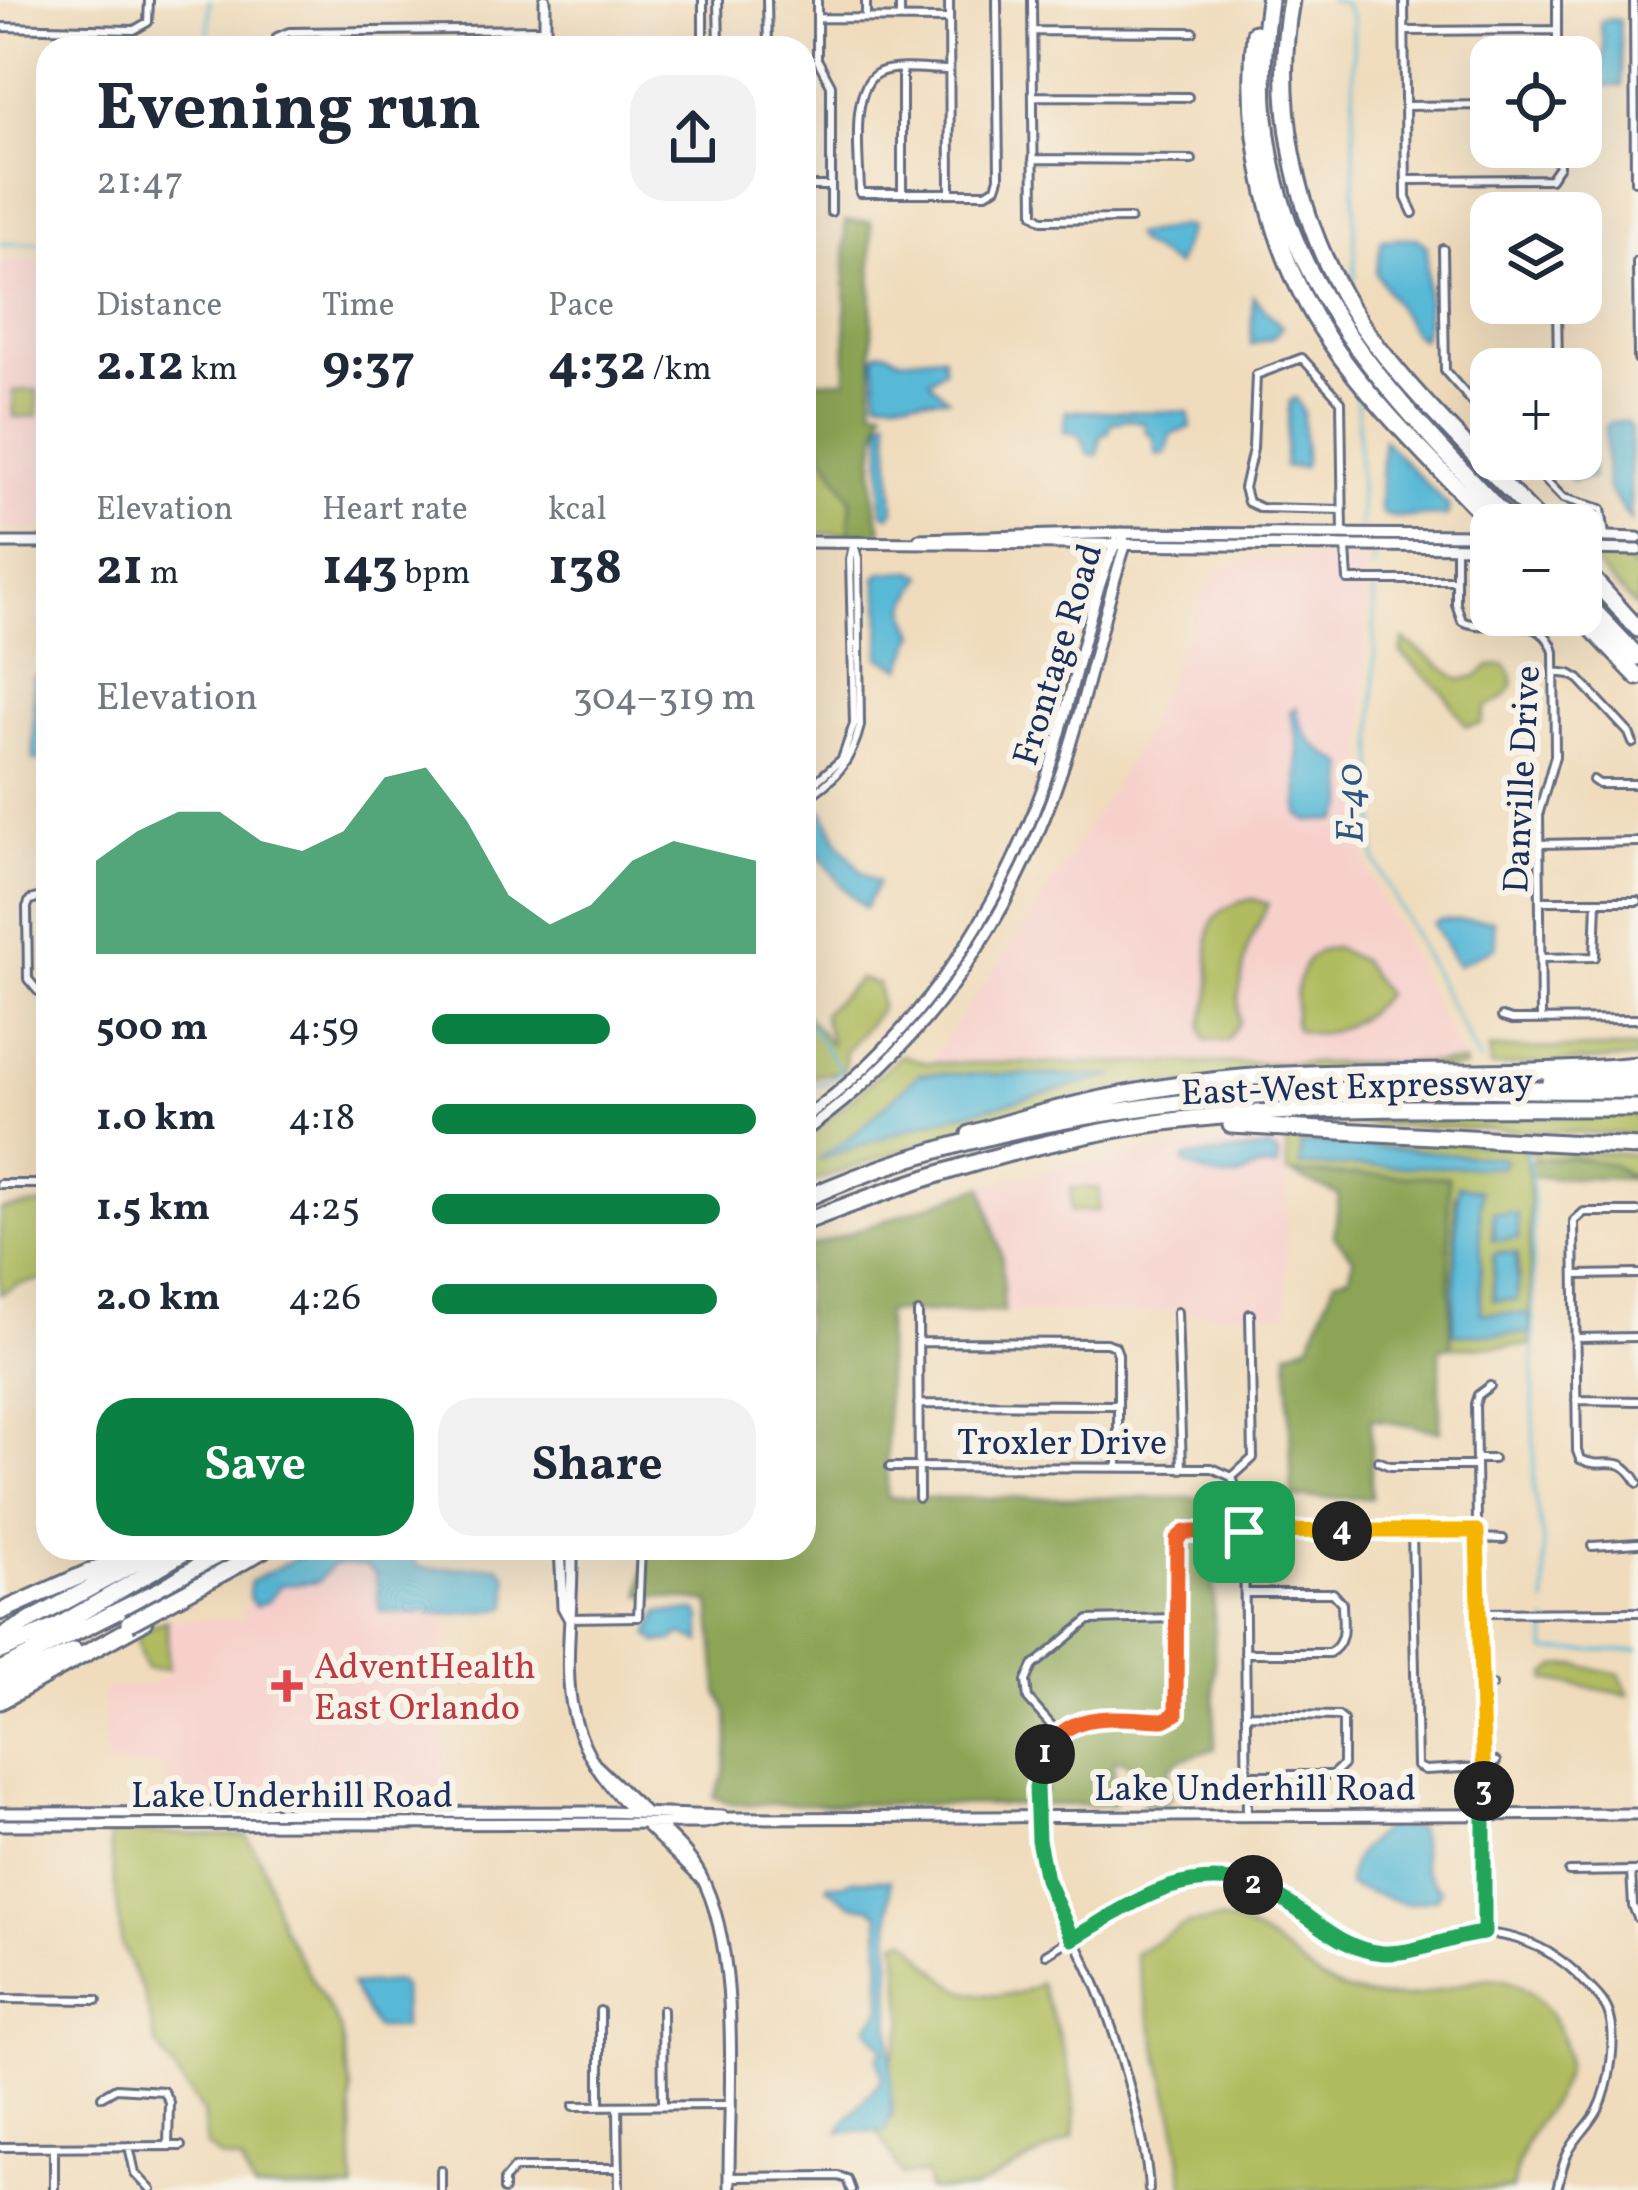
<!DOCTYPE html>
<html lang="en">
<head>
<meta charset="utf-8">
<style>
  :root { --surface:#fff; --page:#f2f2f3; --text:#1f2937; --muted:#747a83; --accent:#0b8043 }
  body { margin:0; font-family:Vollkorn,serif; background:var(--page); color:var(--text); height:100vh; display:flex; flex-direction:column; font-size:45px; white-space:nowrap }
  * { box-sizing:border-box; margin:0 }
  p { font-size:39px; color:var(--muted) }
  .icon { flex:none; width:66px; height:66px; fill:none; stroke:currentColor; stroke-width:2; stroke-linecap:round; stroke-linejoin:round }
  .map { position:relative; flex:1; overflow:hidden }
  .panel { position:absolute; left:36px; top:36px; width:780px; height:1524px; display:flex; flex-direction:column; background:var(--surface); border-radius:36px; box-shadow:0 12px 48px #0002 }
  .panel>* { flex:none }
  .fabs { position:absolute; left:1470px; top:36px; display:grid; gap:24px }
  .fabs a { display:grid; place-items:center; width:132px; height:132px; border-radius:24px; background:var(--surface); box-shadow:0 12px 48px #0002; font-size:60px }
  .pin { position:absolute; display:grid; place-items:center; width:102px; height:102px; color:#fff; margin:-51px; border-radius:24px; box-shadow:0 6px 18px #0006 }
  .km { position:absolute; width:60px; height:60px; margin:-30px; border-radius:50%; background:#222; color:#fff; font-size:33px; line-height:60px; text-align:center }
  .round { display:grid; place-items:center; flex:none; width:126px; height:126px; border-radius:36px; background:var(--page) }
  .headline { display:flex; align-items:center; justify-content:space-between; height:204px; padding:0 60px }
  h1 { font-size:66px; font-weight:700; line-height:90px }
  .metrics { display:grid; grid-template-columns:repeat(3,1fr); gap:18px; height:204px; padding:12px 60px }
  .metrics div { display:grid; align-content:center }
  .metrics b { font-size:51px; font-weight:700 }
  .metrics small { font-size:33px; font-weight:400 }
  .metrics p { font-size:33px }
  .chart { height:336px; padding:24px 60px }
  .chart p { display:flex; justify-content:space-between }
  .chart svg { width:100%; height:216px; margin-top:12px; fill:var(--accent); opacity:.7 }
  .primary-button { display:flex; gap:24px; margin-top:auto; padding:24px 60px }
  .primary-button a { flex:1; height:138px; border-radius:36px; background:var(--accent); color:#fff; font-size:48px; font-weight:700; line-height:138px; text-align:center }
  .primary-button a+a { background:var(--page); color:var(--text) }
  ul { padding:0 60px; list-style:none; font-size:39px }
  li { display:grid; grid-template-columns:192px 144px 1fr; align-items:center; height:90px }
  li i { height:30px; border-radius:15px; background:var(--accent) }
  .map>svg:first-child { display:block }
  .built { fill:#f7d0cc }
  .green { fill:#b0bc5e; stroke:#66765e; stroke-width:3; fill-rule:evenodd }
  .forest { fill:#8ca455; stroke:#546a5a; stroke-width:3 }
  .water { fill:#59b9d7; stroke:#3a749a; stroke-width:3 }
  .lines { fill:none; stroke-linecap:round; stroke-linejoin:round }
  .stream { stroke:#59b9d7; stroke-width:3 }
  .street-casing { stroke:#666c7f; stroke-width:12 }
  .secondary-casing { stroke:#666c7f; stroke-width:15 }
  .highway-casing { stroke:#666c7f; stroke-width:21 }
  .street { stroke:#fff; stroke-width:6 }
  .secondary { stroke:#fff; stroke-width:9 }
  .highway { stroke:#fff; stroke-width:15 }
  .highway-bridge-casing { stroke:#666c7f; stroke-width:21; stroke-linecap:butt }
  .highway-bridge { stroke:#fff; stroke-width:15 }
  .split-1-casing { stroke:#fff; stroke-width:24 }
  .split-2-casing { stroke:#fff; stroke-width:24 }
  .split-3-casing { stroke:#fff; stroke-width:24 }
  .split-4-casing { stroke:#fff; stroke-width:24 }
  .split-5-casing { stroke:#fff; stroke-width:24 }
  .split-1 { stroke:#f0652b; stroke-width:15 }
  .split-2 { stroke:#22a559; stroke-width:15 }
  .split-3 { stroke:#22a559; stroke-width:15 }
  .split-4 { stroke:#f5b400; stroke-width:15 }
  .split-5 { stroke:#f5b400; stroke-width:15 }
  .health-dot { fill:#e0444e; stroke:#f7f3e8; stroke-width:4.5 }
  .labels { text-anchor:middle; stroke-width:12; stroke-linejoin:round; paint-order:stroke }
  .street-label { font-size:36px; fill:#1b2f5e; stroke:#f7f3e8 }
  .health-label { font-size:36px; fill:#be3a42; stroke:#f7f3e8; text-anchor:start }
  .water-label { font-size:39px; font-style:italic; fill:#2e5882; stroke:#f7f3e8 }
</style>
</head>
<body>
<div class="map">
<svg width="1638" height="2190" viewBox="0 0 1638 2190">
  <rect width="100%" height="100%" fill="#f7f3e8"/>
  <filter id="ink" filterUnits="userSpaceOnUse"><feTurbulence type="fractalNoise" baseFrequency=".00833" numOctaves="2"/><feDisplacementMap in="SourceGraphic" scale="24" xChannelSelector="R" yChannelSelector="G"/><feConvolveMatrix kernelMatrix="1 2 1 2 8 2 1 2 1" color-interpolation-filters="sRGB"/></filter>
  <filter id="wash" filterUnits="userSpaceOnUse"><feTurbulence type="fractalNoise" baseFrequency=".004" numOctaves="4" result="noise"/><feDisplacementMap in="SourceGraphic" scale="48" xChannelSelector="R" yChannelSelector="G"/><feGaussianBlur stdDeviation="2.7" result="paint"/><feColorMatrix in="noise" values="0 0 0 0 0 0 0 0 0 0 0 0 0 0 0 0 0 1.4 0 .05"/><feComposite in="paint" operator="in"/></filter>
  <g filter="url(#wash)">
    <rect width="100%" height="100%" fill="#f0dcbc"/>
    <!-- built -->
    <path class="built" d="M48,260V528H0V261Z
      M1250,559H1367L1364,835L1369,873L1464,1063H928L1024,928L1138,746L1210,580L1227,564Z
      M1287,1140V1313L1004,1312L1002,1259L983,1186L1065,1166L1145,1152L1227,1142Z
      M332,1565L370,1567L375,1574L380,1611L446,1614L445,1801L167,1806V1767L106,1765L103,1688L151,1685L156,1679L168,1677L167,1620L242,1619L245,1605L263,1604L280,1585Z"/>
    <!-- green -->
    <path class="green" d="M37,390L38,416L14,417L13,391Z
      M804,396L821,450L851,499L849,533L804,534Z
      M1581,551L1638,554V565L1631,567L1638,573V609Z
      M1404,640L1460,680L1476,676L1490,666L1505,665C1523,686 1505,699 1485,708L1481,724L1466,726L1444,693L1401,653Z
      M1253,899L1268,904L1247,949L1238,999L1239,1022L1227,1041L1206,1040C1196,1022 1209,1012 1210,993C1214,952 1189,911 1253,899Z
      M1336,948L1361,961L1385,994C1367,1018 1325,1044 1296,1029L1294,1021C1297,988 1295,950 1336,948Z
      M859,979L878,984L881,1008L846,1051L844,1071L804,1078V1013L831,1045L823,1013Z
      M1638,1048V1058L1490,1067L1489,1049Z
      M901,1055L928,1063H1464V1068L1118,1088L986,1121L804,1185V1140ZM919,1074L1108,1076L925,1123L823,1158L855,1134Z
      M1638,1115V1135L1282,1121L1326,1119Z
      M1286,1133L1638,1155V1179L1610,1164L1570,1157L1535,1160L1534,1153L1524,1152L1529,1179L1531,1346L1451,1347L1448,1178L1287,1173ZM1455,1193L1481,1313L1529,1314L1530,1333L1454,1334ZM1494,1212L1517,1214L1518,1238H1492ZM1499,1252L1518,1254V1293L1515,1300L1493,1299V1257Z
      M1071,1188H1099V1211H1071Z
      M48,1204V1279L19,1284L0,1294V1210Z
      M167,1620L168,1669H146L137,1644L139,1631Z
      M1577,1665L1620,1674L1629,1695L1547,1680V1674L1557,1666Z
      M112,1832L247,1836L263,1865L280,1924L340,2028L351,2091L354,2190H254L240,2162L221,2158L207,2147L203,2113L156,2044L144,1994L122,1946L109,1835Z
      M1219,1920C1283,1932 1297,1979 1354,1993C1373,1998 1397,1999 1417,1996C1468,1986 1499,1957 1544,2007C1557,2022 1567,2044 1566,2065C1564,2092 1540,2115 1528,2138C1520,2154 1515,2172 1512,2190H1185L1176,2126L1135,1953L1187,1924Z
      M906,1938C940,1972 951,1999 1003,1995C1017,1994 1028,1991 1040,1983C1057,2029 1081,2087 1074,2137L973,2190H928L927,2174L902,2175L876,2128L892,2118V2099L882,2089L904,2023L897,1941Z"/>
    <!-- forest -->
    <path class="forest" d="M845,221L871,222L873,407L884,408C872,441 869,498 882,529L874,534L849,533L851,499L821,450L804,396V381L846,380Z
      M1570,1157L1610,1164L1633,1179L1531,1177L1529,1161Z
      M1291,1174L1448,1177L1451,1347L1440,1348V1431L1371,1419V1498H1292L1288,1351L1310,1343L1335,1279L1350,1275L1353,1257L1334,1236L1339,1195Z
      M983,1186L1002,1259L1004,1312H886L887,1498H1213L1215,1749L1179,1760L1169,1769L1171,1797L1165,1802L1143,1804V1774L1122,1760L1114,1761V1805L731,1804L714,1797L723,1777L729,1744L728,1713L718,1692L710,1602L641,1595L646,1548H804V1249Z"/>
    <!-- water -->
    <path class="water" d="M1608,19L1619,20L1622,86H1605L1599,78L1604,50L1600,22Z
      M1182,226L1189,228L1176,266L1137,242L1133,235Z
      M1416,238L1427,246V317L1422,339L1413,333L1376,273L1382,240Z
      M1253,296L1282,327L1272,338L1251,345Z
      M886,351L899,359L943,355L944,369L929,381L948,398L878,399L875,357L878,352Z
      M1296,398L1303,412L1305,461L1303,467H1284L1290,401Z
      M1066,411L1188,412L1191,427L1171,435L1166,454L1157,455L1153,436L1145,431V423L1128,419L1110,424L1109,432L1100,437L1098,455H1089L1080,435L1064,432Z
      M888,417L894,510L890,515L884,513L882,505V421Z
      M1591,419L1592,478L1572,481L1564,471L1575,459H1581V420Z
      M1610,422H1626L1631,428L1630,520L1607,487L1605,427Z
      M1383,440L1449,507L1447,516L1392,517L1383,514L1380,506Z
      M913,571L923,576C910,604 899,603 916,633L902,668L880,657L881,609L876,578L881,573Z
      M48,676V760H34L33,677Z
      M1296,707C1303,740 1318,750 1346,765V806L1338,820L1307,821L1299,813L1298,741L1290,712Z
      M812,809L823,810L840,845L863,873L878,882L865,908L843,887L804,834V812Z
      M1440,920H1493L1496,946L1457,965L1433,924Z
      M919,1074L1115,1076L925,1123L818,1160L855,1134Z
      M1322,1143L1502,1158L1505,1162L1501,1167L1300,1166L1301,1144Z
      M1268,1148L1278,1154L1277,1168C1259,1165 1254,1170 1240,1176C1223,1183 1197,1171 1183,1163L1186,1158Z
      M1458,1186L1480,1190L1481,1313L1530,1314V1334H1453Z
      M1494,1212L1517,1214L1518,1238L1493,1240Z
      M1516,1253L1517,1300H1494V1254Z
      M315,1548H409L418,1567L429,1569L499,1566L507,1575L509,1606C487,1616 406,1614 380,1611L375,1574L366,1566L332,1565L318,1582L280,1585L269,1600L256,1606L249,1598L250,1582Z
      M698,1611L701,1617V1642L682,1634L672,1641L658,1643L649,1635L659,1612Z
      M1386,1827L1418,1828C1427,1857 1413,1866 1441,1889L1436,1898L1408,1904L1348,1886C1348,1856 1365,1846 1386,1827Z
      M852,1880H890L891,2112L886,2131L840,2132L843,2124L882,2079L878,2057L883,2049L867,2027L882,2009L879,1914L871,1907L852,1905L828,1888V1884L841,1885Z
      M398,1982L402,1988L403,2028H375L351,1985Z"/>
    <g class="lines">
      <!-- stream -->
      <path class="stream" d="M209,0V48
        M1330,0L1343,3L1353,20L1355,280
        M0,244L48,243
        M1357,390L1361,526
        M1373,556V568
        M1374,590L1375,860L1480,1062
        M804,1018L841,1070L827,1082L804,1086
        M1525,1150L1531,1173L1533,1207L1534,1492L1543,1539L1546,1604
        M1547,1622L1546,1651L1638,1650"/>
    </g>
  </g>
  <g filter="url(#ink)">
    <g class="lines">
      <!-- street casing -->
      <g class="street-casing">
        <path id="street" d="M703,0V48
          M718,0L719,48
          M767,0L768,48
          M817,0V59L831,85V212
          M900,0V17
          M949,0L950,193
          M1032,0L1034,214L1042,220L1130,219
          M1404,0L1406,198L1413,213
          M1557,0V57
          M1634,0L1635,181
          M817,18L949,19
          M866,18V0
          M0,27L134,30L148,22L149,0
          M1032,31L1193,32
          M1405,31L1557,30
          M277,37L289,32L545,29
          M902,70V193
          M949,70C928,70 899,65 880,72C848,85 860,164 860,193H986L996,187L999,178L997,0
          M1033,96L1188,97
          M1405,106L1491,105
          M1033,159L1192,160
          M1406,180L1550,179L1559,166V147
          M804,186H830
          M1443,249L1445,371L1491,423
          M1637,262L1638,359
          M1557,303L1558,369
          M1525,459L1563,498L1601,509L1605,535
          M1536,470L1548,459
          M1342,510L1261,508L1248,502L1244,488L1253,449L1256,375L1302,358L1341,401L1343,535
          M1456,547V604L1462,621C1492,635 1542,609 1554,652L1555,756L1539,812L1541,1019
          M1346,548L1348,580H1456
          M1554,672L1570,674L1579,679L1629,733L1633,743
          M1593,780L1599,784H1638
          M804,792L842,759L854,724L850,559L853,546
          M804,799C834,782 852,760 860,726L858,558L854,544
          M1540,844L1638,842
          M48,895L30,900L27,907L28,979L38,991H48
          M1541,901H1638
          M1541,958L1595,957L1597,901
          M1502,1017L1512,1020L1638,1019
          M0,1184H48
          M1638,1212H1584L1574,1221L1577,1451L1580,1459C1607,1472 1618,1449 1638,1483
          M1576,1275L1638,1274
          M1177,1312L1182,1469
          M918,1313L919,1498
          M1576,1338L1638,1337
          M918,1342L1106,1343L1115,1346L1118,1354V1467
          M1576,1400L1638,1401
          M918,1404L1118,1405
          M1476,1459H1493
          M1378,1461L1390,1466H1476
          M890,1467L1212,1468L1232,1477
          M1232,1477L1242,1507L1244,1532L1247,1814
          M1232,1477L1253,1458L1250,1314
          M1412,1531L1417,1766L1425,1770L1483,1767
          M1477,1538L1503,1539
          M1592,1546L1638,1543
          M1245,1593H1333L1342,1603C1342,1622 1348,1643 1329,1653H1245
          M1478,1613L1638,1612
          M569,1618L638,1617L641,1548
          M1479,1686L1492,1685
          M1058,1733L1028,1699L1026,1681L1033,1666L1089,1620L1176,1618
          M1483,1761L1496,1762
          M1247,1775H1332L1343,1765V1720L1338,1716L1247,1714
          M1039,1782L1043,1787L1040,1806
          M1039,1808C1033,1794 1038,1786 1040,1772C1058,1676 1145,1747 1178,1711L1176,1546L1180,1535L1196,1531L1477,1530
          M1036,1818C1043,1888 1064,1914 1091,1974C1114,2023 1147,2138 1149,2190
          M1631,1871L1633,1906L1638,1918
          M1569,1872L1638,1871
          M1484,1933L1475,1404L1478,1395L1490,1386
          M1046,1954C1092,1927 1146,1883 1201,1879C1247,1876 1283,1896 1318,1922C1330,1930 1342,1942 1356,1947C1396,1961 1425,1941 1463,1935C1505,1928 1549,1946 1579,1976C1588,1986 1603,1998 1608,2011C1618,2036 1610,2086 1598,2110C1590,2126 1574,2138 1567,2155C1562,2165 1560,2179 1557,2190
          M0,1999L97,2000
          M662,2010L663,2105
          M600,2011V2106
          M102,2096L116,2088L163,2091L169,2102L168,2146
          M574,2106L728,2105
          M618,2106L619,2190
          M129,2146L135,2173L151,2190
          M0,2147L181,2146
          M54,2147V2190
          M441,2170V2190
          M729,2177L838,2176L847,2179L851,2190
          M504,2190V2180L514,2168H619"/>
      </g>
      <!-- secondary casing -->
      <g class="secondary-casing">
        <path id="secondary" d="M545,0V48
          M1581,536L1638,538
          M919,539L1122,533L1491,535
          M804,542L1491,547
          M0,543H48
          M1084,546L1099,558L1103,575
          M1581,549L1638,550
          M804,1118C925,1031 1011,895 1054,754C1075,685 1087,608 1116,542
          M804,1132C938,1036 1021,904 1069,748C1090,682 1103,612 1125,546L1122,533
          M560,1548L563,1607L569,1618
          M572,1548C574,1660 543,1720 632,1811
          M597,1766L645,1812
          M0,1813L607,1812L723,1816
          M644,1823L700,1878
          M657,1824C673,1839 689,1854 700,1874C743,1953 728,2099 729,2190
          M0,1825L703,1823L729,1818L1638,1814"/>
      </g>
      <!-- highway casing -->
      <g class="highway-casing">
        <path id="highway" d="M1269,0C1234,241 1362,364 1513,525
          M1291,0C1273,99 1294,207 1343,295C1389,376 1479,457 1543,525
          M1255,33C1245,137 1269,252 1329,340C1375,408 1437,465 1493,525
          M1581,566L1638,629
          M1581,597L1638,657
          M1579,615L1638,677
          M1551,1082L1638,1076
          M1231,1125L1638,1147
          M970,1134C1058,1106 1148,1086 1241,1078C1373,1067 1506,1078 1638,1065
          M804,1199C951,1132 1122,1105 1283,1093C1400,1085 1520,1092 1638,1090
          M804,1222C920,1177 1040,1138 1164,1122C1320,1102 1481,1109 1638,1108
          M242,1562L266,1548
          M223,1566L249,1548
          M0,1612L143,1548
          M0,1637L164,1548
          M0,1651L56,1627L192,1548
          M0,1670L160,1590L228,1548
          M0,1685L74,1651
          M0,1701L144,1621"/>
      </g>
      <!-- street -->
      <use href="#street" class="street"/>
      <!-- secondary -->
      <use href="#secondary" class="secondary"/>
      <!-- highway -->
      <use href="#highway" class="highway"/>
      <!-- highway-bridge casing -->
      <g class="highway-bridge-casing">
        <path id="highway-bridge" d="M129,1623L239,1564"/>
      </g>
      <!-- highway-bridge -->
      <use href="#highway-bridge" class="highway-bridge"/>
    </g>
  </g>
  <g class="lines" filter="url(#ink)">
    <!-- split-1 casing -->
    <g class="split-1-casing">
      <path id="split-1" d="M1045,1754C1068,1707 1120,1719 1164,1720L1176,1714L1177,1539L1185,1532H1244"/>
    </g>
    <!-- split-2 casing -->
    <g class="split-2-casing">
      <path id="split-2" d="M1045,1754L1036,1787L1038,1840L1046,1879L1072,1939C1133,1904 1178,1866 1253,1885"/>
    </g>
    <!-- split-3 casing -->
    <g class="split-3-casing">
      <path id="split-3" d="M1253,1885C1299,1900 1334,1951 1383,1953C1418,1954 1450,1936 1484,1933V1791"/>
    </g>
    <!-- split-4 casing -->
    <g class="split-4-casing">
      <path id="split-4" d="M1342,1531H1477L1484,1791"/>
    </g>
    <!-- split-5 casing -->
    <g class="split-5-casing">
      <path id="split-5" d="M1244,1532L1342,1531"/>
    </g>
    <!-- split-1 -->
    <use href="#split-1" class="split-1"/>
    <!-- split-2 -->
    <use href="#split-2" class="split-2"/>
    <!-- split-3 -->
    <use href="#split-3" class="split-3"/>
    <!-- split-4 -->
    <use href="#split-4" class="split-4"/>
    <!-- split-5 -->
    <use href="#split-5" class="split-5"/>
  </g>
  <!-- markers -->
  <path class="health-dot" d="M281 1668h12v12h12v12h-12v12h-12v-12h-12v-12h12z"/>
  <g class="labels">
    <!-- street labels -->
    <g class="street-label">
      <text transform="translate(1056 654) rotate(-73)" y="13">Frontage Road</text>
      <text transform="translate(1520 779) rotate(-87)" y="13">Danville Drive</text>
      <text transform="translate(1357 1085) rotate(-2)" y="13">East-West Expressway</text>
      <text x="1062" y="1454">Troxler Drive</text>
      <text x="1255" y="1800">Lake Underhill Road</text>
      <text x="292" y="1807">Lake Underhill Road</text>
    </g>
    <!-- health labels -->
    <g class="health-label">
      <text x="314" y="1678">AdventHealth<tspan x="314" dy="41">East Orlando</tspan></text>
    </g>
    <!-- water labels -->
    <g class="water-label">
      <text transform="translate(1348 803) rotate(-91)" y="14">E-40</text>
    </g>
  </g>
</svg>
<div class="fabs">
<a><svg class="icon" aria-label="locate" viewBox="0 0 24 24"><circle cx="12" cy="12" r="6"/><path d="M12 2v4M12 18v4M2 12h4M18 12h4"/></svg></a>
<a><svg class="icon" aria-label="layers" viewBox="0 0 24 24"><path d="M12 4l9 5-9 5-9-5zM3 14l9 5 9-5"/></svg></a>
<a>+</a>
<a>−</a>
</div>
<div class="pin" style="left:1244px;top:1532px;background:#1e9e55"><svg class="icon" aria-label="arrive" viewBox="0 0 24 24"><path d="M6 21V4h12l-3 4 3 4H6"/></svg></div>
<b class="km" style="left:1045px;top:1754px">1</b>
<b class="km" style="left:1253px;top:1885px">2</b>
<b class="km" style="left:1484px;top:1791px">3</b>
<b class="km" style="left:1342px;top:1531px">4</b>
<section class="panel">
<div class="headline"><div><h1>Evening run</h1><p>21:47</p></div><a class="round"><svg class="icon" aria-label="share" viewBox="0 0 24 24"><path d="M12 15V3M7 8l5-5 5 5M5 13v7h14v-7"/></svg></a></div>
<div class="metrics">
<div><p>Distance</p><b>2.12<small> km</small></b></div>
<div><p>Time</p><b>9:37</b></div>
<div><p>Pace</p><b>4:32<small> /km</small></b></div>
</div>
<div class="metrics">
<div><p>Elevation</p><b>21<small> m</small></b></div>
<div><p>Heart rate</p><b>143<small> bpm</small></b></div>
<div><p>kcal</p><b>138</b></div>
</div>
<div class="chart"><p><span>Elevation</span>304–319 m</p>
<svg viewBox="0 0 160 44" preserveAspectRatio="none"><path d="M0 44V25L10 19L20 15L30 15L40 21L50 23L60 19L70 8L80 6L90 17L100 32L110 38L120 34L130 25L140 21L150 23L160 25V44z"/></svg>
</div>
<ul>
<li><b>500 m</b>4:59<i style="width:55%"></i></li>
<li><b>1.0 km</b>4:18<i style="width:100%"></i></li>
<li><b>1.5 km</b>4:25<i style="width:89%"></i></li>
<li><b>2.0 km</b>4:26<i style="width:88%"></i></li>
</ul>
<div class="primary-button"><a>Save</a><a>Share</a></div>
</section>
</div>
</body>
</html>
